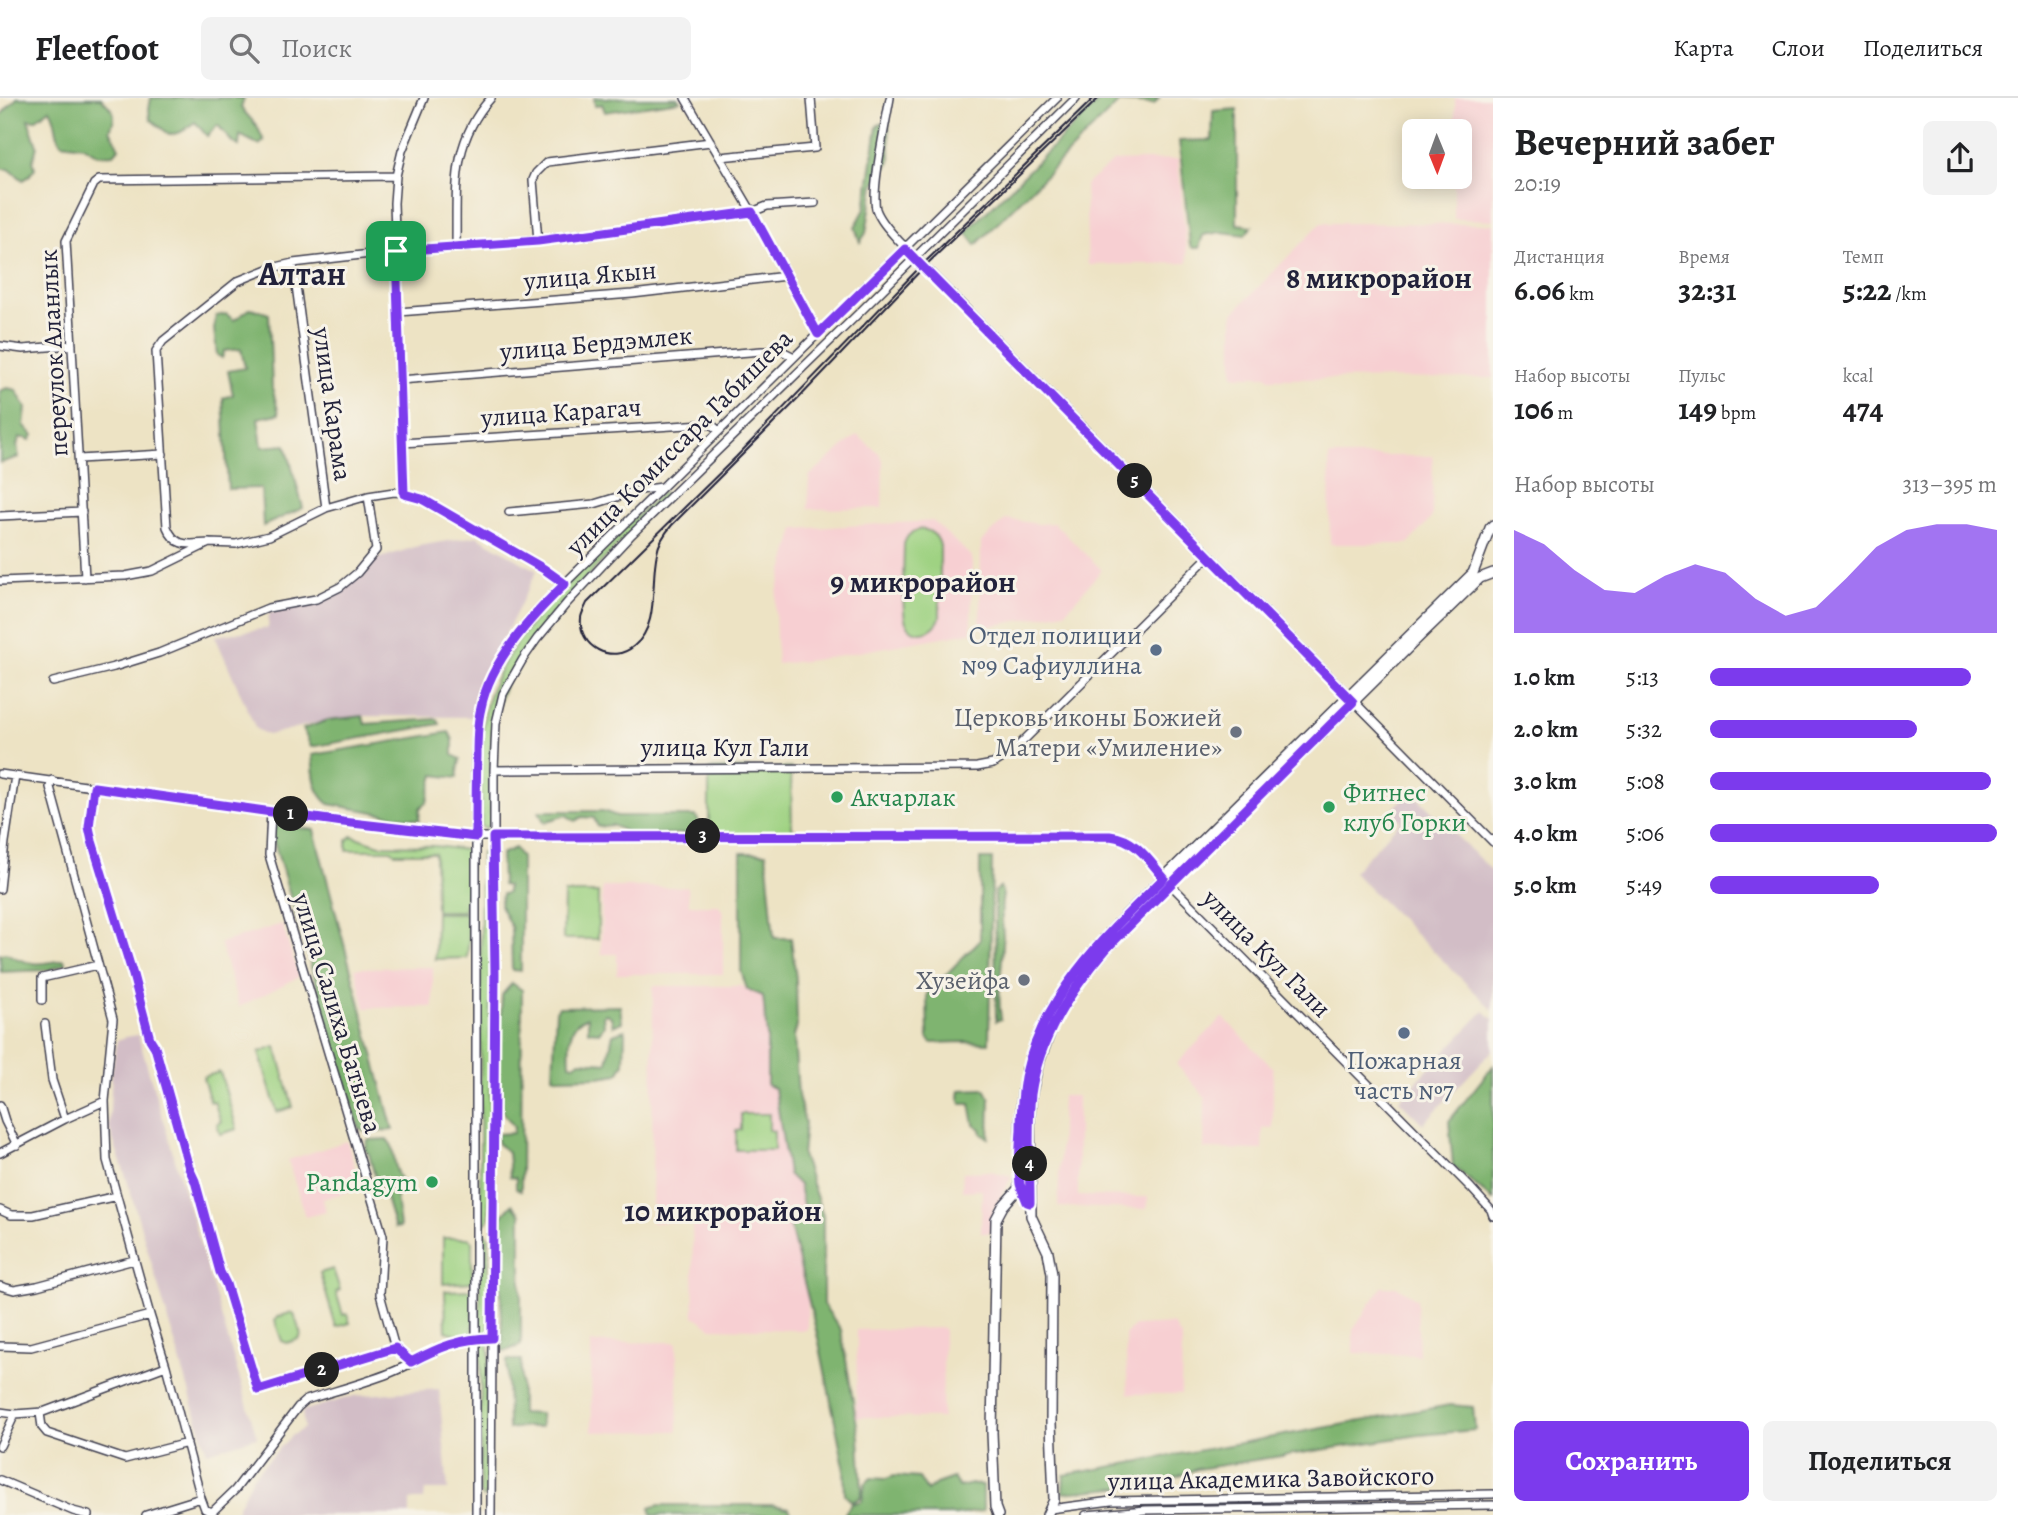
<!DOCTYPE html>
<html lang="ru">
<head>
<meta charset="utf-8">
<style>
  :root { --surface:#fff; --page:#f2f2f2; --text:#202124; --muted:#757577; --line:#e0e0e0; --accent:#7c3aed }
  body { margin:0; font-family:Alegreya,serif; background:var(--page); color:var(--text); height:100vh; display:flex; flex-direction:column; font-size:26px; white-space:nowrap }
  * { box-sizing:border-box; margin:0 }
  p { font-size:23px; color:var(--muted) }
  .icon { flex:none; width:38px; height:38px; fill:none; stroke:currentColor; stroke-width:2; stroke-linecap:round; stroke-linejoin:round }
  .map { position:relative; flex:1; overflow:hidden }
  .details { display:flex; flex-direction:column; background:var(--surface); width:525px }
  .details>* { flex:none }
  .needle { width:46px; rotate:179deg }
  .buttons { position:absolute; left:1402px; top:21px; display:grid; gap:14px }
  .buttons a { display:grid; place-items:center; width:70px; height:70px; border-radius:10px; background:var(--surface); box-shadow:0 4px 18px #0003; font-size:35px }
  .pin { position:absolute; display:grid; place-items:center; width:60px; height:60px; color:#fff; margin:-30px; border-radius:14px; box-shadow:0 4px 10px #0006 }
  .km { position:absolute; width:35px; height:35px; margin:-18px; border-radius:50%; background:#222; color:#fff; font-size:19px; line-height:35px; text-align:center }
  .round { display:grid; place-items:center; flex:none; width:74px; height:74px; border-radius:10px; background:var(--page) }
  .overview { display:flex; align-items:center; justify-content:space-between; height:119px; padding:0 21px }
  h1 { font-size:38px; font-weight:700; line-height:52px }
  .stats { display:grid; grid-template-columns:repeat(3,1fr); gap:10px; height:119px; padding:7px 21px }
  .stats div { display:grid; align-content:center }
  .stats b { font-size:30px; font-weight:700 }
  .stats small { font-size:19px; font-weight:400 }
  .stats p { font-size:19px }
  .chart { height:196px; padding:14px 21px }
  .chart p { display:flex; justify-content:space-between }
  .chart svg { width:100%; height:126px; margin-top:7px; fill:var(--accent); opacity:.7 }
  .cta { display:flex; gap:14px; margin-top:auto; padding:14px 21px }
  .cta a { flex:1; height:80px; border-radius:10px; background:var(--accent); color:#fff; font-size:28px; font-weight:700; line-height:80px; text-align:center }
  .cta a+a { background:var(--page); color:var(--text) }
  ul { padding:0 21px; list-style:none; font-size:23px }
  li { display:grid; grid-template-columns:112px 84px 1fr; align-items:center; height:52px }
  li i { height:18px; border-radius:9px; background:var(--accent) }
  header { display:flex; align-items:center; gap:42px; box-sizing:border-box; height:98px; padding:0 35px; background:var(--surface); border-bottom:2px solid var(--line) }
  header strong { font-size:33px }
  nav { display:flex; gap:38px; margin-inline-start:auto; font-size:24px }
  .search { width:490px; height:63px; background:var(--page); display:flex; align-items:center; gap:18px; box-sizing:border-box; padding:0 24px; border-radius:10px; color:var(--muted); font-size:26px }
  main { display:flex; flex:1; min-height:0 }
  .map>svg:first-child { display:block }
  .built { fill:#f7cfd2 }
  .industrial { fill:#d2bdc6 }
  .green { fill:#9fd282; stroke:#607a5e; stroke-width:2 }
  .forest { fill:#7fb470; stroke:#506b56; stroke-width:2 }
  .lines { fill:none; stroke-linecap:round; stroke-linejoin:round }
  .minor-casing { stroke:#403f50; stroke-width:10 }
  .major-casing { stroke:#403f50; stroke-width:12 }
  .minor { stroke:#fff; stroke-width:7 }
  .major { stroke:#fff; stroke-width:9 }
  .tram { stroke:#22223b; stroke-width:2 }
  .route-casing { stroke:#fff; stroke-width:14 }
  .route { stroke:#7c3aed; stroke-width:9 }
  .service-dot { fill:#5c6f8a; stroke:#f7f3e8; stroke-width:2.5 }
  .worship-dot { fill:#6b7280; stroke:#f7f3e8; stroke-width:2.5 }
  .leisure-dot { fill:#2e9e5b; stroke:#f7f3e8; stroke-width:2.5 }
  .labels { text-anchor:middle; stroke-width:6; stroke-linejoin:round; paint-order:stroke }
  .street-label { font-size:26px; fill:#22223b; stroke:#f7f3e8 }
  .service-label { font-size:26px; fill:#4e5e75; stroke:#f7f3e8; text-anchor:end }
  .worship-label { font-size:26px; fill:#5b616d; stroke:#f7f3e8; text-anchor:end }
  .leisure-label { font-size:26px; fill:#27864d; stroke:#f7f3e8; text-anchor:start }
  .quarter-label { font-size:30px; font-weight:bold; fill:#22223b; stroke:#f7f3e8 }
  .district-label { font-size:33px; font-weight:bold; fill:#22223b; stroke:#f7f3e8 }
</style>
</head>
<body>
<header>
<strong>Fleetfoot</strong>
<div class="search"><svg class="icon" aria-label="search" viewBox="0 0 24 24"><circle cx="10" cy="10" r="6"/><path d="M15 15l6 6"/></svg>Поиск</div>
<nav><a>Карта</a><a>Слои</a><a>Поделиться</a></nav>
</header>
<main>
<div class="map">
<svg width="1493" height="1417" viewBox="0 0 1493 1417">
  <rect width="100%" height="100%" fill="#f7f3e8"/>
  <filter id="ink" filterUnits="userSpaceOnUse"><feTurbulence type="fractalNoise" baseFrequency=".0143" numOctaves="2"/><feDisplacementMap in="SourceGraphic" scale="14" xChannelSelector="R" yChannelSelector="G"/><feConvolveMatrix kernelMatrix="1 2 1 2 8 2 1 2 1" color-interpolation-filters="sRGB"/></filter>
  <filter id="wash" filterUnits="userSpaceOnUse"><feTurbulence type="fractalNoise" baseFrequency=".00686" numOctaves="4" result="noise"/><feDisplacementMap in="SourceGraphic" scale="28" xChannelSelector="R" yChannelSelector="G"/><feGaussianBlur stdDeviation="1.57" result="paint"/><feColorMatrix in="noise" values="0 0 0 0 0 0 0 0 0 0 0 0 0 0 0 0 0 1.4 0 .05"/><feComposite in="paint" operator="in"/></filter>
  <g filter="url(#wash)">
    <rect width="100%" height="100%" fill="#ede3c4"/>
    <!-- built -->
    <path class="built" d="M1455,0H1493V122L1454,121V79H1460V33H1455Z
      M1178,61L1188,165L1088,167L1085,87L1114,63Z
      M1321,125L1493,126V280L1269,281L1266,278H1233V215Z
      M857,337L879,355L883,363L882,410L808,411L809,378Z
      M1329,358H1433L1432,419L1408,446H1330Z
      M1006,421L1039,426L1054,425L1102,472L1065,514L980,530L981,444Z
      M933,423L972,459L971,534L814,562L777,566L775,510L777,494L795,431Z
      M602,789H688L689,807H719L723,814V876H617V856H601Z
      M282,826L299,879L239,909L220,845Z
      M433,869V909L365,910L355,870Z
      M653,888H741L763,898L767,938L788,1076L799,1087L804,1114L789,1113L787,1116L808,1199L807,1232L712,1230L694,1218L692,1123L652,1125Z
      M1223,919L1273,970V1030L1263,1031L1262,1052L1204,1051L1205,999L1176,966Z
      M1062,998H1078V1098L1148,1099L1147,1111L1058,1109Z
      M347,1043L361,1090L323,1101L326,1114L305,1119L288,1062Z
      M990,1073L1012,1078L994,1111L990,1135H981L982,1092L962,1093L963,1074Z
      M1382,1189H1398L1417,1201L1419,1257L1353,1255V1231Z
      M1173,1226L1182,1240L1181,1296H1128L1125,1237L1134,1228Z
      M944,1230L942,1320L856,1319L857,1232Z
      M677,1244L678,1333L592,1334L591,1245Z"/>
    <!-- industrial -->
    <path class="industrial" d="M477,438L537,473L480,588L471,619L363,618L328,622L268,637L256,631L215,538L268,530L269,515L313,505L340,494L359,475L363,478L374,462L418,448Z
      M1411,693L1493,774V912L1353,774L1401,723L1390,714Z
      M1484,913L1493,921V952L1423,1026L1399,1002Z
      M138,937L257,1339L207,1354L127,1082L109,1030L112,973L117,942L126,939Z
      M439,1291L448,1392H425L424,1402H410V1417H234L252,1379L291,1338L304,1330L302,1313L354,1298Z"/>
    <!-- green -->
    <path class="green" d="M662,394L667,398C635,430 603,461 573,494C544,526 511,561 499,604C487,643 491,686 490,726L487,730H484L481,728C481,688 478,644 487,605C505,532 608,446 662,394Z
      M922,431C932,433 938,438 940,448V520C935,534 914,541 906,524C901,514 904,460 904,446C907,436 913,433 922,431Z
      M791,670L792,738H709V671Z
      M352,738L380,747L435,748L466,752C473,770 466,794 464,813H436L435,755H395L391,752H347V742Z
      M481,755H491L489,1122L484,1126L480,1122Z
      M564,795H598V841H563Z
      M436,815H465L469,840L467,860L435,861Z
      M276,949L293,1009L277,1014L259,954Z
      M220,974L237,1031L220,1036L217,1026L221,1024L214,1003L210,1004L203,979Z
      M741,1016H769V1032L774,1033V1052H736V1033L741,1032Z
      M484,1135L489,1140V1231L485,1236L480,1234V1140Z
      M443,1140H468L472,1143V1184L443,1186Z
      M333,1171L340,1192L336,1194L343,1217L347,1216L350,1225L336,1229L320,1175Z
      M470,1192L473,1197V1234L464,1239L446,1233L445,1193Z
      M290,1215L294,1216L301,1237L299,1241L287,1245L282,1243L275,1223L277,1219Z
      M483,1244H486L489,1248V1395L484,1400L480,1395L481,1247Z"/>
    <!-- forest -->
    <path class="forest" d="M17,0H101C114,14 118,14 110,32L119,50L114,56L98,57L83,48L61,45C54,33 58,24 50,11L35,22L28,21L37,48L33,63L35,70L29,78L23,82L9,71H0V18Z
      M151,0H244L241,10L257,28L264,43L259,47L240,37L239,48L232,44L218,27L207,38L195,24L181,34L170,37L150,21L149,12Z
      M594,0H678L680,3L605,14L602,6L595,8Z
      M1102,0H1159L1154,6L1119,4L976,147L966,134Z
      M1237,11V126L1252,128L1245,137L1221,134L1203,137L1199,150H1193L1190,147L1179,43L1212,42L1213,13Z
      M889,22L890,63L874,87L866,135L860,144L855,129L865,111L877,28Z
      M251,210L269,216L272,289L279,316L258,320L262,349L286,347L303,410L263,428L261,390L228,391L223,300L233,297L228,273L245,270L241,251L224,253L222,260L217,257L214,231L216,218L226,216L234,222Z
      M7,290L16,292L26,310L24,327L33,337L30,342L25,340H19L17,348L19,359L0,365V293Z
      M363,618L365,626L437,621L440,626L311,649L303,631L328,622Z
      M449,634L453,642V657L460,661L457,680L434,677L427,704L420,710L419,722L329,706C313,693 314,676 312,657Z
      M539,713H603L617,718H696L701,728L699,736H631L612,727L598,729L594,720L582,719L575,723L566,717L544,724Z
      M277,727L314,732L393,1032L368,1035L359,1030L271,734Z
      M515,750L521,760V873L512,872L511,829L500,807L502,796L507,795V788L502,787L501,756Z
      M741,755H766L774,840H791L796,881L797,928L794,938L798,997L805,1025L802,1057L823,1118V1206L841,1232L859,1339L862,1393L860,1400L852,1404L845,1397L844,1368L819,1244L787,1116L788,1113H804L799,1087L788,1076L775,991L767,987V938L763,898L747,891L741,873Z
      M980,761H992L989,945L964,944L932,945L928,940L927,896L980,842Z
      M1000,789L1003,797C999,812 1004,831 1003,847C1002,872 997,896 1001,921L996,923L995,793Z
      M6,855C29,868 39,867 64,862L66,866L48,872L1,874L0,856Z
      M512,885L522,892L521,1093L516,1090V1080L510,1079L508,1054L497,1045V1036L513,1035L514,1029L501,1011V1000L497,995L502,897Z
      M620,908L622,924L613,928L611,919L606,916L603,918L604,927L600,934L588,933V919C567,924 569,948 570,966L574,967L580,963L607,965L613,936L625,932L624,965L618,976L599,979L559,980L553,978L556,913L559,909Z
      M1493,968V1102L1453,1068L1449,1023Z
      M985,991L990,1000L989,1040L982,1036L981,1031L974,1026L970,1006H961L959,999L960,992Z
      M387,1041L392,1048L397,1075L405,1090L396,1098L400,1129L395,1130L383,1090L377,1087L369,1056L365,1052L368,1042Z
      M512,1106L521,1116V1247L503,1254L500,1163C505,1148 503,1136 498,1122Z
      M507,1262H521V1315L540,1316L541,1329H523L508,1331Z
      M1450,1307L1473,1309L1475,1332L1419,1337L1197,1371L1159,1386L1063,1395L1064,1377Z
      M894,1378L919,1380L927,1393L936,1386L953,1380L959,1389L972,1386L983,1387V1413L955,1417H847L845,1415L851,1406L862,1403L865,1386L871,1380L886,1381Z
      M659,1407H772L789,1410L792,1417H652L650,1410Z"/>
  </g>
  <g filter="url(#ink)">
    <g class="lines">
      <!-- minor casing -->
      <g class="minor-casing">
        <path id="minor" d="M685,0L752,114L818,236
          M890,0C886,24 871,91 876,111C880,123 891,134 899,143L1493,744
          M720,59L815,50L811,0
          M538,143L533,82L536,75L547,64L711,44
          M456,149C457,93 450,45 491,0
          M293,165L326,410
          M398,214L632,196L786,178
          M0,248L23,251L72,247
          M400,282L762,253L784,254L794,259
          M402,345L704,326L712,327L719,333
          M79,361L163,356
          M404,395L394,105L396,78L402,53L424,0
          M509,414L594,406L640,392L662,389
          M0,418L82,414
          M209,445C189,446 176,451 167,429L156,253L163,243L238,183L268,171L293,165L396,153L538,143L752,114L767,108L815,105
          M85,480L66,143L94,86L99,82L396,78
          M0,483L125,478L152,473L209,445L236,446L269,438L326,410L368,398L394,394L404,395L422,401L544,471L565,486
          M53,584L114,569L159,555L268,510L316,501L340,489L357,475L376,452L368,398
          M494,672L977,669L993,666L1011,655L1209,458
          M0,676L343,724L476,739L1110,738C1136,741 1148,761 1164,780
          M52,682L50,689L113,921L105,1003L107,1062L150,1217L166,1268L201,1400L205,1411L212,1414
          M94,689L89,729L92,743L133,877L150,941L155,949L188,1069L195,1083L220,1174L226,1186L258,1292L395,1250
          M271,713L269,757L383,1138L380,1196L395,1250L411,1264
          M1170,786L1471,1090L1491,1112L1493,1118
          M0,791L5,744L15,678
          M42,902V880L98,867
          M45,926L52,982L65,1021
          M0,1007L5,1023L17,1047
          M0,1055L65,1021L105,1003
          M0,1112L11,1117H33L117,1098
          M0,1188L14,1192L37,1188L134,1162
          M0,1248L31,1249L150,1217
          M0,1314L15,1316L43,1314L166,1268
          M40,1315L42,1329L47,1335L125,1361L187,1345
          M0,1348L15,1316
          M0,1382L73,1413L88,1417
          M1050,1411L1111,1403L1493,1396
          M210,1416L235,1392L298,1309L306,1302C334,1293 362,1286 390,1275C430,1259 443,1240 492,1240
          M146,1417L201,1400
          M476,1417V725C476,691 473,637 482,606C494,563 524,530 553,497L1057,0
          M491,1417L494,875V672L496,625L503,596L523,561L537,541L567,505L630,438L860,214L1076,0
          M1086,1417L1146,1412L1493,1407"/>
      </g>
      <!-- major casing -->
      <g class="major-casing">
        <path id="major" d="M998,1417L995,1409L992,1334L996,1121L1003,1108L1019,1090C1022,1060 1019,1030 1022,999C1031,923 1076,871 1126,817L1473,475L1490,430L1493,427
          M1047,1417L1054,1402L1051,1325L1052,1176L1048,1154L1031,1118L1030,1019L1031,998L1038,967L1054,924L1064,907L1083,879L1108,849L1152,803L1421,537L1480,480L1493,475"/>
      </g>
      <!-- minor -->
      <use href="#minor" class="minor"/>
      <!-- major -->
      <use href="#major" class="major"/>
      <!-- tram -->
      <path class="tram" d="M1094,0L922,167L736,359L587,505C585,510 581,516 581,520C578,549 612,567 634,548C660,527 650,485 657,455C659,444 665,435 672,427L797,302L924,169L1099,0"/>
    </g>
  </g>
  <g class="lines" filter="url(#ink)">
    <!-- route casing -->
    <g class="route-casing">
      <path id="route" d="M752,114L818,236L905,151L1353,604L1108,849C1071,892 1039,939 1031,996C1027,1032 1030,1070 1030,1105L1027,1104C1025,1099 1021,1090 1020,1086C1018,1069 1020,1049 1021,1032C1021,1014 1022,996 1025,979C1043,896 1106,837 1164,780C1148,761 1136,741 1110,738L493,739L495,876L492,1240C461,1240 438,1250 411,1264L395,1250L258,1292L226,1186L220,1174L195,1083L189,1070L155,949L150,941L133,877L92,743L89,729L94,689L343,724L476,739C476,712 476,685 477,658C477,642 477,625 481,610C490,563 532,518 565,486L544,471L422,401L404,396L396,153L538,143Z"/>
    </g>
    <!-- route -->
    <use href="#route" class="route"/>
  </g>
  <!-- markers -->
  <g class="service-dot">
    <circle cx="1156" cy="552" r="7"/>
    <circle cx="1404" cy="935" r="7"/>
  </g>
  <g class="worship-dot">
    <circle cx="1236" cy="634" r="7"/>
    <circle cx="1024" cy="882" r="7"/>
  </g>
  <g class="leisure-dot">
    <circle cx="837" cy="699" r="7"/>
    <circle cx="1329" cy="709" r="7"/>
    <circle cx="432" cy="1084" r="7"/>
  </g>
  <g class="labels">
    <!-- street labels -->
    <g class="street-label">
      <text transform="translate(590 177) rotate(-5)" y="9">улица Якын</text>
      <text transform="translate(596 245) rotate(-5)" y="9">улица Бердэмлек</text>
      <text transform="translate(53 255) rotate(-93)" y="9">переулок Аланлык</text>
      <text transform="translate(333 306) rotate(82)" y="9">улица Карама</text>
      <text transform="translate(561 314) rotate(-4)" y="9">улица Карагач</text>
      <text transform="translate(679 344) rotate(-45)" y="9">улица Комиссара Габишева</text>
      <text x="725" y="658">улица Кул Гали</text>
      <text transform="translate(1267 855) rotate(45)" y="9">улица Кул Гали</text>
      <text transform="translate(338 915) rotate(73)" y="9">улица Салиха Батыева</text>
      <text transform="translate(1271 1380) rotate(-1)" y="9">улица Академика Завойского</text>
    </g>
    <!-- service labels -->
    <g class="service-label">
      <text x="1142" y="546">Отдел полиции<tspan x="1142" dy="30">№9 Сафиуллина</tspan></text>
      <text x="1404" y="971" text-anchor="middle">Пожарная<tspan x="1404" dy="30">часть №7</tspan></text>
    </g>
    <!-- worship labels -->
    <g class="worship-label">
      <text x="1222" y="628">Церковь иконы Божией<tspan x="1222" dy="30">Матери «Умиление»</tspan></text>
      <text x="1010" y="891">Хузейфа</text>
    </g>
    <!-- leisure labels -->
    <g class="leisure-label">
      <text x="1343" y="703">Фитнес<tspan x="1343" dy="30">клуб Горки</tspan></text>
      <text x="851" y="708">Акчарлак</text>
      <text x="418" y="1093" text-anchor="end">Pandagym</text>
    </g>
    <!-- quarter labels -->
    <g class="quarter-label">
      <text x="1379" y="190">8 микрорайон</text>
      <text x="923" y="494">9 микрорайон</text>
      <text x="723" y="1123">10 микрорайон</text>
    </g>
    <!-- district labels -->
    <g class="district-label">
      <text x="302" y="187">Алтан</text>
    </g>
  </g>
</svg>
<div class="buttons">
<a><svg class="needle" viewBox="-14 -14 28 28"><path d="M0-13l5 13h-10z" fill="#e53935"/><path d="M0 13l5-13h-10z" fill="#757577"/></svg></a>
</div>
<div class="pin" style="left:396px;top:153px;background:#1e9e55"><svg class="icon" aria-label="arrive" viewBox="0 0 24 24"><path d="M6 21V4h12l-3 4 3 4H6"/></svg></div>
<b class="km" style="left:291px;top:716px">1</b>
<b class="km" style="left:322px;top:1272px">2</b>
<b class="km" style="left:703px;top:738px">3</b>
<b class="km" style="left:1030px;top:1066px">4</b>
<b class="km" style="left:1135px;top:383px">5</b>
</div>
<section class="details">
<div class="overview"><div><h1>Вечерний забег</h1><p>20:19</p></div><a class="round"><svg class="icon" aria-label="share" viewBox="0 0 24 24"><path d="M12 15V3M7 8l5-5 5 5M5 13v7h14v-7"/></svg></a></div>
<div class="stats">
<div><p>Дистанция</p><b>6.06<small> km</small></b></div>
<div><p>Время</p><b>32:31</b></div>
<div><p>Темп</p><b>5:22<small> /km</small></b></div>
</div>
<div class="stats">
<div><p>Набор высоты</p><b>106<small> m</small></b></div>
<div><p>Пульс</p><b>149<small> bpm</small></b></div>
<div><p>kcal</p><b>474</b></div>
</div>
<div class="chart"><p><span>Набор высоты</span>313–395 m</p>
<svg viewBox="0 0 160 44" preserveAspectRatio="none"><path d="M0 44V8L10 13L20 22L30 29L40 30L50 24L60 20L70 23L80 32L90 38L100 35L110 25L120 14L130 8L140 6L150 6L160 8V44z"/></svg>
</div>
<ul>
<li><b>1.0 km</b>5:13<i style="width:91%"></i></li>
<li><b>2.0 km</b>5:32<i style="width:72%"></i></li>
<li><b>3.0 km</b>5:08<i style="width:98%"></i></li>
<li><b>4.0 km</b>5:06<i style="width:100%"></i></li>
<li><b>5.0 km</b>5:49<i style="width:59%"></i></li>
</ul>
<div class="cta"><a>Сохранить</a><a>Поделиться</a></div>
</section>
</main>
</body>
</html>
